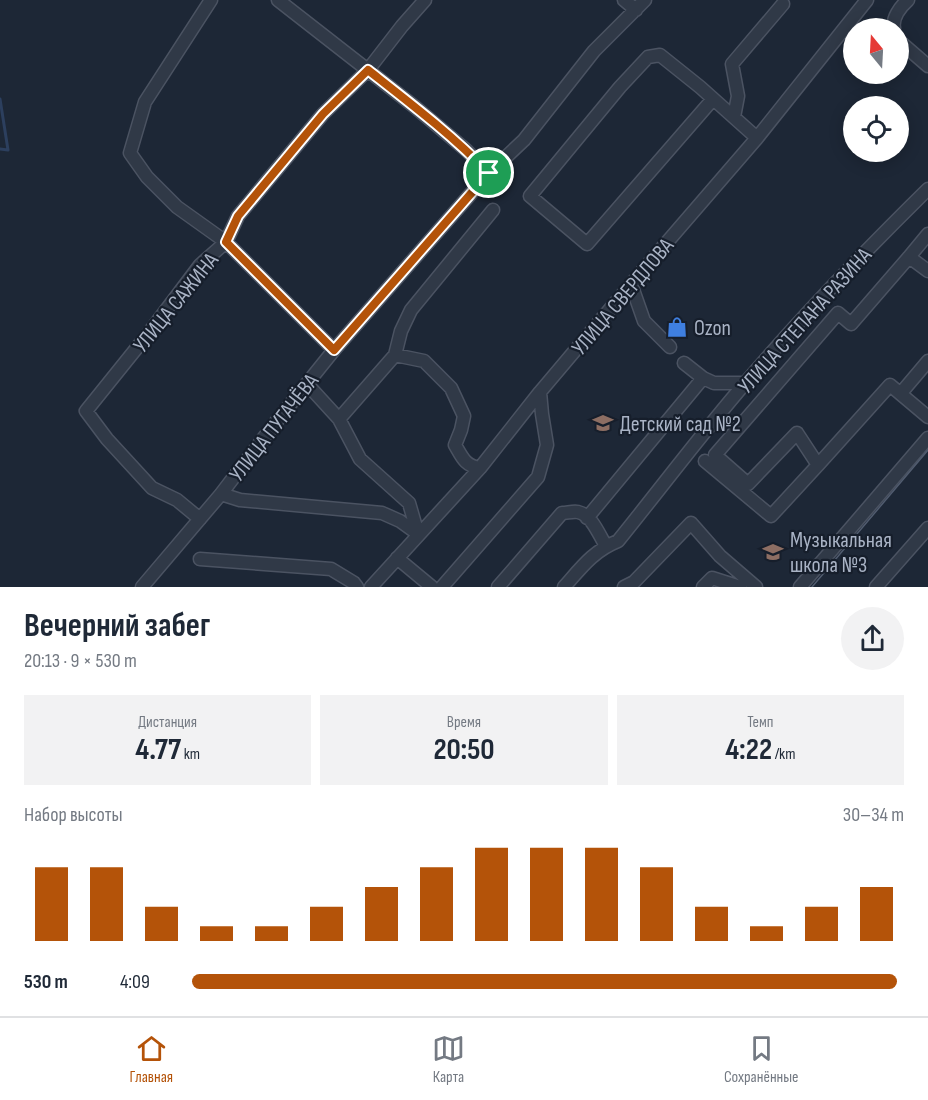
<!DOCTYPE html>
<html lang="ru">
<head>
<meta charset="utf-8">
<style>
  :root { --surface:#fff; --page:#f2f2f3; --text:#1f2937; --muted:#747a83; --line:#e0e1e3; --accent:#b45309 }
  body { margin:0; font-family:"Sofia Sans Condensed",sans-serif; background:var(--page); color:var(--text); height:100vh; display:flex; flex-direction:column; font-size:22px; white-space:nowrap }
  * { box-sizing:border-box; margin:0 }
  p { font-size:20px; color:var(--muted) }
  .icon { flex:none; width:33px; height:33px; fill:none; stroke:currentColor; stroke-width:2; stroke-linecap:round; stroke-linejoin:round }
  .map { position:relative; height:587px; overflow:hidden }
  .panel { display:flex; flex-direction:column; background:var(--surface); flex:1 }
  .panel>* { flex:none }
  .needle { width:39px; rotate:342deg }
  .fabs { position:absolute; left:843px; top:18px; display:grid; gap:12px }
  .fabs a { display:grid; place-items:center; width:66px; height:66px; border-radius:50%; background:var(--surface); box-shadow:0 3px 15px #0003; font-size:30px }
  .pin { position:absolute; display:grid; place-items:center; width:51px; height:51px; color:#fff; margin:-26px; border:3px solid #fff; border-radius:50%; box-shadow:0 2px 6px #0007 }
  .round { display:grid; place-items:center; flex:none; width:63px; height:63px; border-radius:32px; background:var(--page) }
  .overview { display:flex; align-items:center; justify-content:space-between; height:102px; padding:0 24px }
  h1 { font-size:33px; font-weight:700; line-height:45px }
  .metrics { display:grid; grid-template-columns:repeat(3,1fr); gap:9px; height:102px; padding:6px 24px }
  .metrics div { display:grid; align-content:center; border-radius:0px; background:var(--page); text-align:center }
  .metrics b { font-size:30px; font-weight:700 }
  .metrics small { font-size:16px; font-weight:400 }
  .metrics p { font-size:16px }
  .chart { height:168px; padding:12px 24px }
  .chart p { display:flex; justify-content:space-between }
  .chart svg { width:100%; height:108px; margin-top:6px; stroke:var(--accent); stroke-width:6 }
  ul { padding:0 24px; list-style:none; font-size:20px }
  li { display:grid; grid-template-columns:96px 72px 1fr; align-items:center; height:45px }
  li i { height:15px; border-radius:8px; background:var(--accent) }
  .tabs { display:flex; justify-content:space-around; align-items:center; height:84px; border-top:2px solid var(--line); background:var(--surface); font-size:16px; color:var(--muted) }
  .tabs a { display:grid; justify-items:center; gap:3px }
  .tabs .current { color:var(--accent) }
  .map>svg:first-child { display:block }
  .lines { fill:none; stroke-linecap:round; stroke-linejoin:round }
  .stream { stroke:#2c3f5e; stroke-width:3 }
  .minor-casing { stroke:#4b5362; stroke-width:15 }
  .minor { stroke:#303947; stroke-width:12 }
  .tram { stroke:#515c6f; stroke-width:1.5 }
  .route-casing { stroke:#fff; stroke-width:12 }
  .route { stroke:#b45309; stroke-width:8 }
  .labels { text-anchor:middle; stroke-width:4.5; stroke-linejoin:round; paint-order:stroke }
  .street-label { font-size:22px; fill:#a9b3c5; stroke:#161e2b }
  .poi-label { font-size:22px; fill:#a9b3c5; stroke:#161e2b; text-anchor:start }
</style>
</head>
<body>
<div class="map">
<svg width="928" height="587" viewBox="0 0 928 587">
  <rect width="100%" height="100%" fill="#1d2736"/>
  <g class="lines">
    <!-- stream -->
    <path class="stream" d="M0,99L8,150L0,149"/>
    <!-- minor casing -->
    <g class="minor-casing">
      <path id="minor" d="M211,0L145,102L130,153L147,177L177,207L226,242L334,350
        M278,0L415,107L466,150L489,173
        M624,0L636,10
        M894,28C892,18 900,7 908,0
        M898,40L928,66
        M713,99L587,244L530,196L620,87L648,57L660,55L700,87L757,138
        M734,117L738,96L732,64L783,4
        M909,257L928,234
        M928,271L909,257L851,324L838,313L715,455L748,484L797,433L818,465L890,385L928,417
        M631,284L644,321L670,347
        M395,355L401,331L411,310L493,210
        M684,363L703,378
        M901,393L928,361
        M339,419L395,355L424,361L451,388L464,416L461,430L455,445C462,457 465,466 480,468
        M705,461L771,516L818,465
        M221,494L240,500L382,513L400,521L418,534L409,503L360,459L339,419L307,384
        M587,518L703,378L714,383H745
        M200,519L177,500L152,488L107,439L86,411L148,334L200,265L226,242L238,216L323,114L368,70L402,26L425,0
        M397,558L432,587
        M200,559L331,569L354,583L357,587
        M142,587L221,494L272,427L334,350L489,173L524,140L594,51L645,0
        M371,587L480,468L540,392L643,270L757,138L867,0
        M442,587L538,477L547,445L542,414L540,392
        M498,587L562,513C567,513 573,511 578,512C592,515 599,535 606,546
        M564,587C581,568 593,551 618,541C661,488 702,433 747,381C804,314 865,251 928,189
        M624,587L634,582L691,523L720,556L756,587
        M703,587L712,578L740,587
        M800,587L928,438
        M876,587L928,528"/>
    </g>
    <!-- minor -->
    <use href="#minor" class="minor"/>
    <!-- tram -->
    <path class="tram" d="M812,587L928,450"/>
  </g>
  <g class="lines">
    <!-- route casing -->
    <g class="route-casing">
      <path id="route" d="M368,70C410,103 452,135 489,173L334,350L226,242L238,216L323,114Z"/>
    </g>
    <!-- route -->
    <use href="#route" class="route"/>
  </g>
  <!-- icons -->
  <defs>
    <g id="shop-bare" transform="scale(1.62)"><path d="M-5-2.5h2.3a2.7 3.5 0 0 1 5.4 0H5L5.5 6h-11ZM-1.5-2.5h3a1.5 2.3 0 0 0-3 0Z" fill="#3f7fe0" stroke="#161e2b" stroke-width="2.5" paint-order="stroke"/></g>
    <g id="school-bare" transform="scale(1.62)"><path d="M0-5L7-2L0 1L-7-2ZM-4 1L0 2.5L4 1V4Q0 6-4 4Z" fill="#8d6e63" stroke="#161e2b" stroke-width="2.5" paint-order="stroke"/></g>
  </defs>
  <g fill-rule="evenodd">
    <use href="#shop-bare" x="677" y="327"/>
    <use href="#school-bare" x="603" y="423"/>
    <use href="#school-bare" x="773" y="552"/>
  </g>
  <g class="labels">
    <!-- street labels -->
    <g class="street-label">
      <text transform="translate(622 296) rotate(-50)" y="8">УЛИЦА СВЕРДЛОВА</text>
      <text transform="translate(175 302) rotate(-51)" y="8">УЛИЦА САЖИНА</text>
      <text transform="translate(804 320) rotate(-48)" y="8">УЛИЦА СТЕПАНА РАЗИНА</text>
      <text transform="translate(273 427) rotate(-52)" y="8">УЛИЦА ПУГАЧЁВА</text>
    </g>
    <!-- poi labels -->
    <g class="poi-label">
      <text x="694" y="335">Ozon</text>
      <text x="620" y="431">Детский сад №2</text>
      <text x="790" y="547">Музыкальная<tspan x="790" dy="25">школа №3</tspan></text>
    </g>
  </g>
</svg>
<div class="fabs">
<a><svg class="needle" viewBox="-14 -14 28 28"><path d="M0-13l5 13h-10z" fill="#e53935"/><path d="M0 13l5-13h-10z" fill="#747a83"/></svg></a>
<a><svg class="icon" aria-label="locate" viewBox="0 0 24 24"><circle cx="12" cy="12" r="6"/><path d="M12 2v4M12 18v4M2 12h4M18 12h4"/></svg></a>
</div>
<div class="pin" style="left:489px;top:173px;background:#1e9e55"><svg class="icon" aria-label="arrive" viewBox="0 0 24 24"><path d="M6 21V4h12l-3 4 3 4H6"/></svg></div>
</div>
<section class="panel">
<div class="overview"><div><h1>Вечерний забег</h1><p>20:13 · 9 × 530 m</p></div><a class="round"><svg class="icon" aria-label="share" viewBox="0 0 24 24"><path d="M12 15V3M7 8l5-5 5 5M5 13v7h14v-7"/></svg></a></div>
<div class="metrics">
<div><p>Дистанция</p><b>4.77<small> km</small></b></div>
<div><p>Время</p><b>20:50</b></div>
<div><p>Темп</p><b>4:22<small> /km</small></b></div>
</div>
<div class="chart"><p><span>Набор высоты</span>30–34 m</p>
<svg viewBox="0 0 160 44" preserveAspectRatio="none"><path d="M5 44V14M15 44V14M25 44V30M35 44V38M45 44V38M55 44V30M65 44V22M75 44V14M85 44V6M95 44V6M105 44V6M115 44V14M125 44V30M135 44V38M145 44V30M155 44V22"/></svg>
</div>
<ul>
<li><b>530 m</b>4:09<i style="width:99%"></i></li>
</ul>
</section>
<nav class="tabs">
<a class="current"><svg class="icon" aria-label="home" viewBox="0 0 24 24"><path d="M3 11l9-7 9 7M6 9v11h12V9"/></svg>Главная</a>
<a><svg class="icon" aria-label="map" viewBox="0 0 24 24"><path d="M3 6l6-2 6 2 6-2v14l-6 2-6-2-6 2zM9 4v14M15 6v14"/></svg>Карта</a>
<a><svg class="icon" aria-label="saved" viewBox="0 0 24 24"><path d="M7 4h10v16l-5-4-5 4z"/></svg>Сохранённые</a>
</nav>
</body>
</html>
